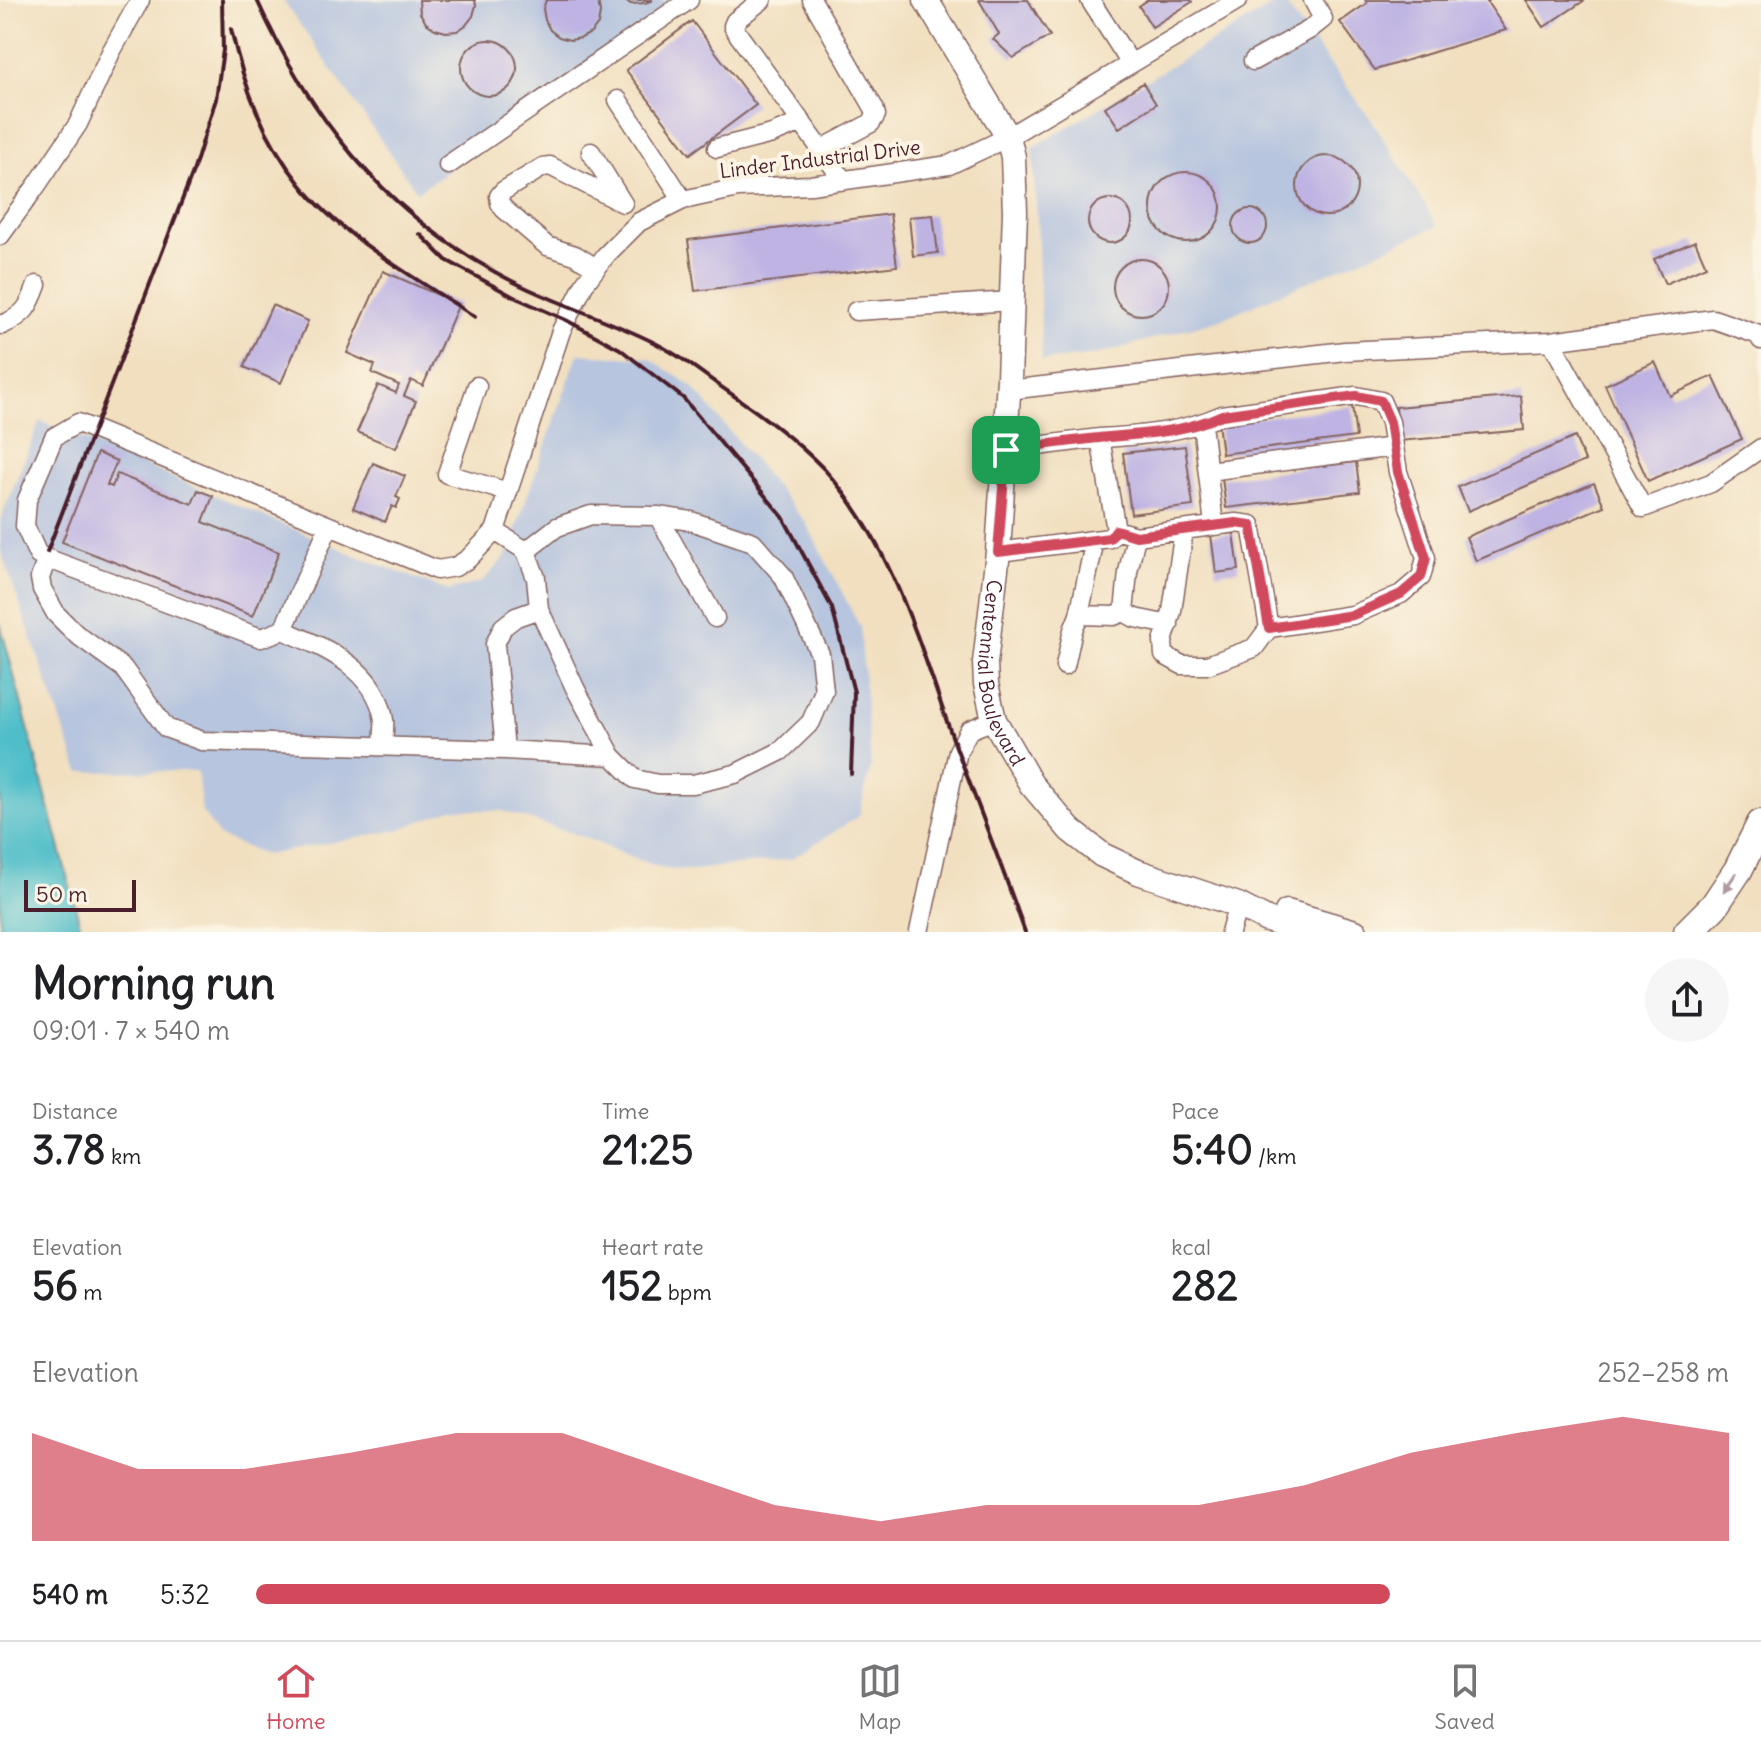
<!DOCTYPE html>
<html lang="en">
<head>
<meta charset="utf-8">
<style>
  :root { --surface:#fff; --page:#f6f6f6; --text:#202124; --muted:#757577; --line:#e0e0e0; --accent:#d1495b }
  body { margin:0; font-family:Delius,sans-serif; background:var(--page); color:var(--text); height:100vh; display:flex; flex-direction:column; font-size:30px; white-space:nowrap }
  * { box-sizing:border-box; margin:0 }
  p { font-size:26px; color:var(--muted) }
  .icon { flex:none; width:44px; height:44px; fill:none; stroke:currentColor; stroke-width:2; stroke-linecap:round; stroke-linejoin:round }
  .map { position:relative; height:932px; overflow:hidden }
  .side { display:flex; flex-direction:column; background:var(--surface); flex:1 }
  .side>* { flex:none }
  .scale { position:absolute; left:24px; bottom:20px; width:112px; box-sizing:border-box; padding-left:8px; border:4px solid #4a1f2b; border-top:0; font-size:22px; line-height:28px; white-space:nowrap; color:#4a1f2b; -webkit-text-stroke:6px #fcf5e5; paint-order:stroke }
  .pin { position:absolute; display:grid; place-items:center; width:68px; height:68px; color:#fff; margin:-34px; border-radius:16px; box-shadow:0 4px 12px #0006 }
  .round { display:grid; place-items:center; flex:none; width:84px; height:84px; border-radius:42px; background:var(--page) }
  .overview { display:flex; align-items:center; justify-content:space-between; height:136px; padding:0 32px }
  h1 { font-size:44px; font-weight:700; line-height:60px }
  .figures { display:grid; grid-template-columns:repeat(3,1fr); gap:12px; height:136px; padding:8px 32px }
  .figures div { display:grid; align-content:center }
  .figures b { font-size:40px; font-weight:700 }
  .figures small { font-size:22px; font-weight:400 }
  .figures p { font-size:22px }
  .chart { height:224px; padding:16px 32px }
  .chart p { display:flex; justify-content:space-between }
  .chart svg { width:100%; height:144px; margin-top:8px; fill:var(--accent); opacity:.7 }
  ul { padding:0 32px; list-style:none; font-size:26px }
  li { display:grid; grid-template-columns:128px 96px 1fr; align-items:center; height:60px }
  li i { height:20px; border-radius:10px; background:var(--accent) }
  .tabs { display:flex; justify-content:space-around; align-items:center; height:112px; border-top:2px solid var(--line); background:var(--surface); font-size:22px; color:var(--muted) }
  .tabs a { display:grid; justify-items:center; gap:4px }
  .tabs .selected { color:var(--accent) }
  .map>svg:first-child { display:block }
  .industrial { fill:#b7c5de }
  .water { fill:#50bec9; stroke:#4d6e7a; stroke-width:2 }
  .building { fill:#beb3e3 }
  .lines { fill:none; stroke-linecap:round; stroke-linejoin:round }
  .minor-casing { stroke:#84625f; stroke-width:21 }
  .major-casing { stroke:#84625f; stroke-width:27 }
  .highway-casing { stroke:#84625f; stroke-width:31 }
  .minor { stroke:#fff; stroke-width:18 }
  .major { stroke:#fff; stroke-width:24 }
  .highway { stroke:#fff; stroke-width:28 }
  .rail { stroke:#4a1f2b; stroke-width:4 }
  .oneway { fill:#ae9aa0 }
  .route-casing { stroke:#fff; stroke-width:16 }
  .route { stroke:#d1495b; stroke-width:10 }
  .labels { text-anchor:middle; stroke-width:8; stroke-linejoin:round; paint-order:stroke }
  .street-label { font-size:20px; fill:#4a1f2b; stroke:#fcf5e5 }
</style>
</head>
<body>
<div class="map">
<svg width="1761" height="932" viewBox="0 0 1761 932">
  <rect width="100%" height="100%" fill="#fcf5e5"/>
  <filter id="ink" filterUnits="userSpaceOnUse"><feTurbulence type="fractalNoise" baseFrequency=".0125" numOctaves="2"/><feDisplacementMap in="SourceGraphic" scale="16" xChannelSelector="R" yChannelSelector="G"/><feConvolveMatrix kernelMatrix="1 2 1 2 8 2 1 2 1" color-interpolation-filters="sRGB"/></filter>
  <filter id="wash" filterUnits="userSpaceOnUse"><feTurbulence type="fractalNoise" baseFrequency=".006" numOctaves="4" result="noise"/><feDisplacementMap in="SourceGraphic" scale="32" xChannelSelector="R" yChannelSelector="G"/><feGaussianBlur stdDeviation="1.8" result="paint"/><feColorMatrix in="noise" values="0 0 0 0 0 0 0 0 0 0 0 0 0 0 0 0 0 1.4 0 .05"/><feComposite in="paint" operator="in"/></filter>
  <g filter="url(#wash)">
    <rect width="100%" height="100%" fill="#f1dfbf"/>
    <!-- industrial -->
    <path class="industrial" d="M283,0H694L417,192Z
      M1282,0L1371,119L1438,226L1221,319L1096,355L1042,361L1037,220L1032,148Z
      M578,354L649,358L693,387L806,523L860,627L871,766L859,816L791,859L693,870L665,869L632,858L584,837L503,811L452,809L398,830L265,855L220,837L202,812L197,771L79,772L0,549V521L40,421L357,556L448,591L482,582L506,556Z"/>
    <!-- water -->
    <path class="water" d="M0,623L82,932H0Z"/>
    <g id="blocks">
      <!-- building -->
      <path class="building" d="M419,0H475L476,5L473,16L466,25L457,31L446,32L435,29L426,23L420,13Z
        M546,0H598L600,13L598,24L591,33L581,38L570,40L559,37L550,30L545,20L543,9Z
        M623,0H653L645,3L631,4Z
        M979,0H1028L1050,36L1013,58L993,39L999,34Z
        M1148,0H1191L1192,2L1152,27L1139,6Z
        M1365,0H1490L1487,2L1506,30L1375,70L1340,22L1367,3Z
        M1526,0H1585L1544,27Z
        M692,21L756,105L690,154L626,70Z
        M461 68a28 28 0 1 1 56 0a28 28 0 1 1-56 0Z
        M1143,83L1156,104L1119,128L1105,107Z
        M1297 186a30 30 0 1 1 60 0a30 30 0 1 1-60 0Z
        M1151 207a35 35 0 1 1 70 0a35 35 0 1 1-70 0Z
        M1088 221a22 22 0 1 1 44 0a22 22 0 1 1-44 0Z
        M1233 226a17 17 0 1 1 34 0a17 17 0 1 1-34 0Z
        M890,214L897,266L695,291L688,240Z
        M933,215L938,253L913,256L909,217Z
        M1695,241L1706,266L1665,284L1654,259Z
        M1113 287a28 28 0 1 1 56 0a28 28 0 1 1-56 0Z
        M383,271L459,304L423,386L411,380L404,396L416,401L396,448L357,432L378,385L396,393L399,385L372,373L375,365L347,353Z
        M272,305L308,321L281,383L244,367Z
        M1655,362L1670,396L1713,376L1742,439L1648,481L1605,385Z
        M1521,396L1524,430L1399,441L1396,407Z
        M1352,406L1356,437L1222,454L1218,423Z
        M1575,437L1585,461L1468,511L1458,487Z
        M1185,446L1193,506L1131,514L1123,453Z
        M97,453L117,461L107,485L112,487L117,474L192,504L198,490L213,496L203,522L279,552L253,616L62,542Z
        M1356,462L1360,492L1226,508L1222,478Z
        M373,463L405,476L396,497L400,499L396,508L392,506L385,522L353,508Z
        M1594,483L1604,506L1476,561L1466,537Z
        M1234,533L1239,570L1216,573L1211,535Z"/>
    </g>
  </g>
  <g filter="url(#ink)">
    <use href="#blocks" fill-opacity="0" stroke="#84625f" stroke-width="2"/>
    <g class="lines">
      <!-- minor casing -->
      <g class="minor-casing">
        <path id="minor" d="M762,0L735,21L733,26L735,30L843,180
          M812,0L874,108L876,115L871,123L822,149
          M1090,0L1131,64
          M1253,61L1309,30L1323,19L1313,0
          M618,100L683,200
          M717,148L772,134L802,122
          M591,152L622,202
          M448,165L689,0
          M0,236L37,185L78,124L111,52L140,0
          M596,268L575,255L547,246L504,209L500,203L499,196L503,191L543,167L550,166L623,203
          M856,311L1012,301
          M0,324L2,325C25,315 29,307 37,285
          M1551,341L1643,508L1711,483L1761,448
          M477,386L447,474L508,492
          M1008,390L1345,351L1551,341L1713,319L1759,335L1761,340
          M1202,424L1214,525
          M1100,438C1141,436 1184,432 1222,415L1356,396L1381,401L1390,422L1398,472L1426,558L1421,577L1401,594L1353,615L1269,628
          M1208,471L1394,447
          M658,516L715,618
          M329,526L283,630L261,638L38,555L25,526L27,500L54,437L78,423L437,570L455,567L468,559L495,531L561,331L585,283L606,255L639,222L683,200L738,188L811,185L949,165L1008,137L1238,0
          M1116,530L1136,536L1236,523L1251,525L1269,628L1254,648L1207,665H1182L1164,655L1163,642L1172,611L1184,530
          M495,531L526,551L536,578L539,609L575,688L612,756L635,779L658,784H693L735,774L781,751L811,722L824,691L820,654L783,576L753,542L691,521L658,516L591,515L557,527L526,551
          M1136,536L1128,572L1124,612L1135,618L1169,625
          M998,552L1110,538L1116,530L1100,438L1006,450
          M47,558L40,578L42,589L56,614L76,634L123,668L166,728L202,741L505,750L612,756
          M1079,615L1092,554
          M283,630C325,648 376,668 384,720C385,728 383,738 383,746
          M1065,666L1073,630L1079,615L1114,616L1124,612
          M505,750L495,644L503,627L516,617L539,609
          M919,932L958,751L969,730L994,720
          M1230,932L1238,905"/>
      </g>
      <!-- major casing -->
      <g class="major-casing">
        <g id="major">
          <path id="s1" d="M926,0L1008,137L1013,157L1015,212L1009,379L998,552L985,663L986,684L994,720L1031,784L1070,830L1102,855L1138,872L1238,905L1267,920L1306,932"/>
          <path d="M1287,912L1355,932"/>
        </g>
      </g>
      <!-- highway casing -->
      <g class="highway-casing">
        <path id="highway" d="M1688,932L1714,906L1738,870L1761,824"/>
      </g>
      <!-- minor -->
      <use href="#minor" class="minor"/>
      <!-- major -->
      <use href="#major" class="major"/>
      <!-- highway -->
      <use href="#highway" class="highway"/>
      <!-- rail -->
      <path class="rail" d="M257,0C309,116 382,209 495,272C545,300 600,316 651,341C676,353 698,370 720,386C757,412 793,437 824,469C892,543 919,643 952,736C976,801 1002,866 1025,932
        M231,29C244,86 263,138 300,184C342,238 418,279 475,317
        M420,234L446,260L514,297L566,320L620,349L683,398L783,517L832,608L854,692L851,774
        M47,552L194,169L216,99L223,50L222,0"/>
    </g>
    <!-- one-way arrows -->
    <defs><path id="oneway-solid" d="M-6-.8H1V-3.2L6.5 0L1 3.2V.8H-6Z" transform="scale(2)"/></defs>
    <use class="oneway" href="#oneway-solid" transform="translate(1730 882) rotate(124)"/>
  </g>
  <g class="lines" filter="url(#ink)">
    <!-- route casing -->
    <g class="route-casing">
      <path id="route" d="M1356,396L1381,401L1390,422L1398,472L1426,558L1421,577L1401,594L1353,615L1269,628L1251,525L1236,523L1136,536L1116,530L1110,538L998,552L1006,450C1037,446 1068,441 1099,438C1141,434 1183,433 1222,415Z"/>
    </g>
    <!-- route -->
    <use href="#route" class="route"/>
  </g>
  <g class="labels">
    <!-- street labels -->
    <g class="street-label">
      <text transform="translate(820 159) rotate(-7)" y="7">Linder Industrial Drive</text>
      <text dy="7" stroke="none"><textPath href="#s1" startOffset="700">Centennial Boulevard</textPath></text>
    </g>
  </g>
</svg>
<div class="scale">50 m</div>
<div class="pin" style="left:1006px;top:450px;background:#1e9e55"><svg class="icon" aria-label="arrive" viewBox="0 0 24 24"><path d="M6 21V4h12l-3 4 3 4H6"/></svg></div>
</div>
<section class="side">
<div class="overview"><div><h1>Morning run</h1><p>09:01 · 7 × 540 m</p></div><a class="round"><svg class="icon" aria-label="share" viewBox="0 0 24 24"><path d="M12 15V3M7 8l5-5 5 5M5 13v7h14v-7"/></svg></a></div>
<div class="figures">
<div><p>Distance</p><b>3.78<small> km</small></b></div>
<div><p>Time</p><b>21:25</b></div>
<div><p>Pace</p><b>5:40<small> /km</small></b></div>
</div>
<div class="figures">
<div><p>Elevation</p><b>56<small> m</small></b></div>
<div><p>Heart rate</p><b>152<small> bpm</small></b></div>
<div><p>kcal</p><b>282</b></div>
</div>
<div class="chart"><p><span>Elevation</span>252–258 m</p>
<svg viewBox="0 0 160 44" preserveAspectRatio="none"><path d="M0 44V11L10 22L20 22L30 17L40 11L50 11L60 22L70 33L80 38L90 33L100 33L110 33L120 27L130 17L140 11L150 6L160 11V44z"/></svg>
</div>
<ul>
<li><b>540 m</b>5:32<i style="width:77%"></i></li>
</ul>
</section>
<nav class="tabs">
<a class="selected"><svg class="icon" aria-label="home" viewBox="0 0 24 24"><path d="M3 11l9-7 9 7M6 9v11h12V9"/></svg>Home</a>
<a><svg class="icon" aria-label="map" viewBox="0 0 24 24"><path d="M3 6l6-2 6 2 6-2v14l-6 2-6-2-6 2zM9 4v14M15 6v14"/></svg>Map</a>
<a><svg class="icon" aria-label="saved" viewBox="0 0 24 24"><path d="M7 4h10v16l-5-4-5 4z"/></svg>Saved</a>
</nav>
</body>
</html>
